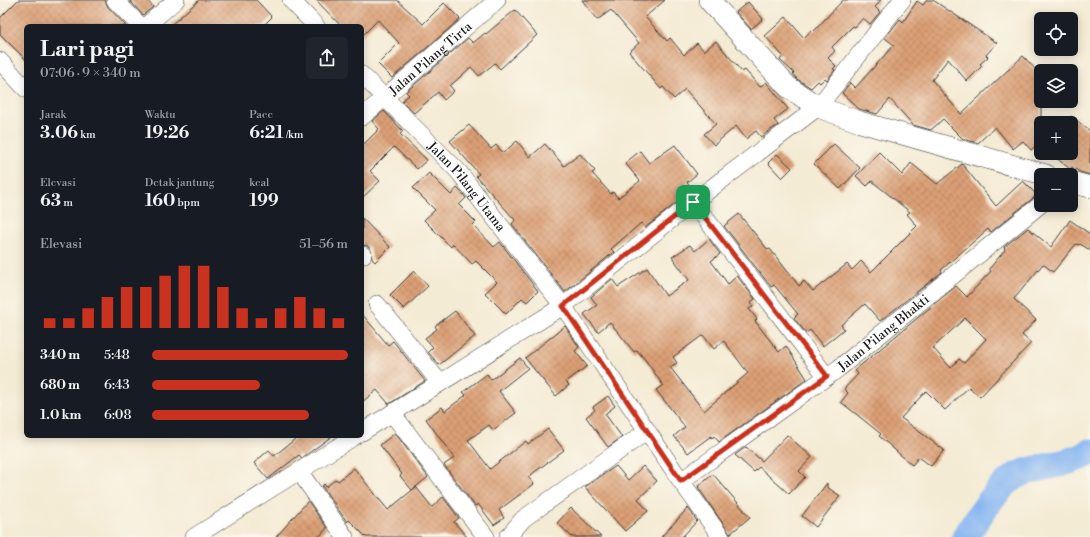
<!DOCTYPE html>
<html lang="id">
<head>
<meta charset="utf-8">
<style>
  :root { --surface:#171b24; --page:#20242c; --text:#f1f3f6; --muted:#9ea1a6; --accent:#c8321e }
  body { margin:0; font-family:"Libre Bodoni",serif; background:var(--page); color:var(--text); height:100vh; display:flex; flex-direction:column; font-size:15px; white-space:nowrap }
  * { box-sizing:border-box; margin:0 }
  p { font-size:13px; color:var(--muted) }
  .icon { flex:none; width:22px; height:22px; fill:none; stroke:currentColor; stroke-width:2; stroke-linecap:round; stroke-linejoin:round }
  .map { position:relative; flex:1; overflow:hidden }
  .panel { position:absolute; left:24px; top:24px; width:340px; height:414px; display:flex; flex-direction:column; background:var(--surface); border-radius:6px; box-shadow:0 2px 10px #0003 }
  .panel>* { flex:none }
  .controls { position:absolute; left:1034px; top:12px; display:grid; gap:8px }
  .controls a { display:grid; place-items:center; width:44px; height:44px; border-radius:6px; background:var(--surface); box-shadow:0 2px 10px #0003; font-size:20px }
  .pin { position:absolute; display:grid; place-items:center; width:34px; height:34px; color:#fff; margin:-17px; border-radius:8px; box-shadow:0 2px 6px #0006 }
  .round { display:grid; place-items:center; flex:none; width:42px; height:42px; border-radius:6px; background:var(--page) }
  .headline { display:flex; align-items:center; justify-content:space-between; height:68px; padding:0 16px }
  h1 { font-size:22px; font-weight:800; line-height:30px }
  .stats { display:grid; grid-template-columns:repeat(3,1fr); gap:6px; height:68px; padding:4px 16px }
  .stats div { display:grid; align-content:center }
  .stats b { font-size:17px; font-weight:800 }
  .stats small { font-size:11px; font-weight:400 }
  .stats p { font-size:11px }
  .chart { height:112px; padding:8px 16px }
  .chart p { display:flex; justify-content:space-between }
  .chart svg { width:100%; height:72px; margin-top:4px; stroke:var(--accent); stroke-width:6 }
  ul { padding:0 16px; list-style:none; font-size:13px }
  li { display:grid; grid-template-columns:64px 48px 1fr; align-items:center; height:30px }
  li i { height:10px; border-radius:5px; background:var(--accent) }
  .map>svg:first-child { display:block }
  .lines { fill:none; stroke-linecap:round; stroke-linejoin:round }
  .river { stroke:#86b6f1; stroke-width:27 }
  .building { fill:url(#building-cross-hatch); fill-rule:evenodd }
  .minor-casing { stroke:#3c3b38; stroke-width:18 }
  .tertiary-casing { stroke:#3c3b38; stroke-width:22 }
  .minor { stroke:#fff; stroke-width:17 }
  .tertiary { stroke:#fff; stroke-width:21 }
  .route-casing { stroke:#fff; stroke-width:8 }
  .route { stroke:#c8321e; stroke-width:5 }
  .labels { text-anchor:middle; stroke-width:3.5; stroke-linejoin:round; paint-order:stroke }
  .street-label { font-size:13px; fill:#1c1c1c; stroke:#fbf7ec }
</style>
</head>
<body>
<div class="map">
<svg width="1090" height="537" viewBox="0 0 1090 537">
  <defs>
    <pattern id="building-cross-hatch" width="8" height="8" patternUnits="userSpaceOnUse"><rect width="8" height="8" fill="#db9f74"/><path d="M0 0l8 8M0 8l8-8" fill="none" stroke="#bb8864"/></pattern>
  </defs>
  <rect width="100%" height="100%" fill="#fbf7ec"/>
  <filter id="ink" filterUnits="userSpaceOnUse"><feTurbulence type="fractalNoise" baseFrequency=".025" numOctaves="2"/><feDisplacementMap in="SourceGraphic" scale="8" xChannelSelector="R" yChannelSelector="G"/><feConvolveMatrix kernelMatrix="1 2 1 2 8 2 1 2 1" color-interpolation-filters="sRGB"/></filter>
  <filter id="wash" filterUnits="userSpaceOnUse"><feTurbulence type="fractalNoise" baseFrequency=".012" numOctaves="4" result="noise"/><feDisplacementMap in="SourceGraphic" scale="16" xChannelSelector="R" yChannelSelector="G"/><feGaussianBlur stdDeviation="0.9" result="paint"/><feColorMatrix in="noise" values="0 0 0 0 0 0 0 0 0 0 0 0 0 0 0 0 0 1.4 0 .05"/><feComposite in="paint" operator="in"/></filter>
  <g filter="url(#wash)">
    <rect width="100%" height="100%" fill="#f4ebd4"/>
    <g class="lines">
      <!-- river -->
      <path class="river" d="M965,537C978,518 1000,481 1022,473C1045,465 1069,465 1090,452"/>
    </g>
    <g id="blocks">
      <!-- building -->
      <path class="building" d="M18,0H105L108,7L126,26H26V60L0,34V18Z
        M129,0H147L153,7L143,15Z
        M199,0H256L272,17L263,26H170Z
        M316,0H397L423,24L444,3L460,19L392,78L378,64L399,43L378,20L362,36V26H341Z
        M582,0H665L645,17L667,41L670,38L684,55L697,43L704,51L716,41L742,72L745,70L760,87L766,82L788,109L774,120L778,125L761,137L756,131L746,139L736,126L714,145L704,134L716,124L685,89L674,99L663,87L661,89L629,52L639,43L611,10L597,20Z
        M843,0H881L875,7L880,12L870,24L863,18L855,27L853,26L832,47L835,51L828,58L836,66L833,69L835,70L827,80L825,78L820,83L818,81L811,88L797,79L793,74L794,73L780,60L783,56L765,36L786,17L804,38L812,29L814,31Z
        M927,0H933L997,43L986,55L988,57L980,64L982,66L967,81L948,59L932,80L961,114L1023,56L1041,75V141L1031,150L1023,141L1013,149L995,127L978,143L963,139L943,119L931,130L913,125L890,99L877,114L859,109L842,93L850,83L855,88L894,45L885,38L900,19L903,22L917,1L923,5Z
        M748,2L763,19L751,29L736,12Z
        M515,10L537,35L500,69L495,63L479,76L471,67L450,86L454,91L444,100L438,92L414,113L402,101L409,95L406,92L468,38L473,43L485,33L486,34Z
        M384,111L403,131L400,134L427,160L417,169L394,147L370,171L380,181L362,198V146L379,129L372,121Z
        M1071,116L1090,131V175L1080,172L1072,167L1070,169L1050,153H1071Z
        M469,125L491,149L496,145L503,153L517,141L530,157L545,144L564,166L580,154L595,171L592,173L611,194L613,192L618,198L640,181L625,163L640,151L649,163L675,145L697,174L687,182L692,188L680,200L645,228L641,223L611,249L614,252L565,292L512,224L515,220L476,176L479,174L450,141Z
        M834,144L860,168L840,189L814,164Z
        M879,152L902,175L911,163L937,184L962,164L996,206L1023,181L1037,195L991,232L988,229L941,270L942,272L880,321L865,304L841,325L844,329L823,346L810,330L806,333L794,318L798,314L774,285L771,287L724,226L739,214L768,250L770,249L799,286L804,281L813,291L847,264L852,270L861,261L871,272L917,226L907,214L910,212L872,181L867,186L856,176Z
        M777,154L792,168L782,178L768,163Z
        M429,173L451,195L457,188L463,194L466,198L459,205L476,222L473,225L494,247L500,242L538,291L527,302L522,298L506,314L485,293L497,282L476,261L472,264L453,244L451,247L424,220L435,210L413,188Z
        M362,218L390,247L375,262L372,259L371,250L368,246L362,245Z
        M1070,220L1090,234V250L1080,244L1079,245L1076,244L1053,272L1043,264L1014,299L1036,320L1022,335L1031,343L980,397L969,387L945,410L926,391L901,418L944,450L931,466L919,457L912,465L879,436L881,434L841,402L848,393L844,389L858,374L855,370L956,286L967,297L991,271L989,269L1005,250L1004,247L1028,228L1051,247ZM965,318L986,339L964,363L959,359L951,368L933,348Z
        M709,239L720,254L711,261L728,284L737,276L755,299L751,302L753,306L749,309L757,319L755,321L779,352L786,346L807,379L719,442L714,436L712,438L711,436L688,453L674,436L685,427L656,390L663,385L646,361L637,350L634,352L610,322L598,332L584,314L597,305L591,297L612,279L618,287L647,268L666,296L689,280L672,257L690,245L695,251ZM703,335L714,349L724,341L748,373L704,411L670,367L677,363L673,357Z
        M414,271L428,286L404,309L390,295Z
        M455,311L475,336L439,365L428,352L433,347L425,338L437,329L435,326Z
        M362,314L388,345L393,341L425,381L389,404L377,390L362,402Z
        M565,326L579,347L575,351L587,366L566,382L569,385L556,396L525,358Z
        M520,358L528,368L499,391L516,413L493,430L489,425L468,440L490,469L526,441L528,444L548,429L564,450L528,477L534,484L499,510L504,518L494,525L478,504L475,506L444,465L454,458L426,419L442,407L445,411L466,395L463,392L487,374L491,380Z
        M608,396L615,406L605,414L622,437L608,447L586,417L595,410L593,407Z
        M395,433L428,477L412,490L400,476L402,474L380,445Z
        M787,435L812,457L799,471L805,477L789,494L759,467L754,472L735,455L746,447L762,461Z
        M299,436H332L302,458L299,455L268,479L254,463L269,450L274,456Z
        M616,466L628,480L643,466L657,481L638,499L648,511L625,531L585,487Z
        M354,468L388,510L416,487L432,507L443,497L459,518L454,522L467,537H366L349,520L347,522L322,486L324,484L326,487L336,479L338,481Z
        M713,474L750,517L730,534L698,487Z
        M827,483V487L840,496L816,527L802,516Z
        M308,501L327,528L319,537H276Z
        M571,508L601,537H572L557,523Z
        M688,508L697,521L682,537H661Z"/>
    </g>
  </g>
  <g filter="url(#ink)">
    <use href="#blocks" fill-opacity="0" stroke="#3c3b38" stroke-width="1"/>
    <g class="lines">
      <!-- minor casing -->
      <g class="minor-casing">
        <g id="minor">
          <path d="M115,0L140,26"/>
          <path d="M291,0L316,26"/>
          <path d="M146,26L176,0"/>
          <path d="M0,61L26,89"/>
          <path id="s1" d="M362,75L458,171L563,306L681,481L721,537"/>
          <path id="s2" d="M362,117L497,0"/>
          <path d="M693,202L827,377"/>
          <path d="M362,255H363"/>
          <path d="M377,304L440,383"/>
          <path d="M392,413L486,537"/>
          <path d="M362,432L563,306L693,202L818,107L902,0"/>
          <path d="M299,471L345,537"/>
          <path id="s3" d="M681,481L839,368L1041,204"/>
          <path d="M194,537L355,436"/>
          <path d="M508,537L523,519L647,431"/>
        </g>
      </g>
      <!-- tertiary casing -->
      <g class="tertiary-casing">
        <path id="tertiary" d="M709,0L788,87L818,107L860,122L1046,175
          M1071,182L1090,187"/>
      </g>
      <!-- minor -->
      <use href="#minor" class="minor"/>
      <!-- tertiary -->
      <use href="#tertiary" class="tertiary"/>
    </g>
  </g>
  <g class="lines" filter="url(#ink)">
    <!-- route casing -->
    <g class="route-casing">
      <path id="route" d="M693,202L827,376L681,481L563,306Z"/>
    </g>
    <!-- route -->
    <use href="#route" class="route"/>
  </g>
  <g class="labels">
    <!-- street labels -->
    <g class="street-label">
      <text dy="5" stroke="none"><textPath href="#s2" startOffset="90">Jalan Pilang Tirta</textPath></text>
      <text dy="5" stroke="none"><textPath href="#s1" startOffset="153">Jalan Pilang Utama</textPath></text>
      <text dy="5" stroke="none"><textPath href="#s3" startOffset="251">Jalan Pilang Bhakti</textPath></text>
    </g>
  </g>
</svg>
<div class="controls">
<a><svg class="icon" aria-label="locate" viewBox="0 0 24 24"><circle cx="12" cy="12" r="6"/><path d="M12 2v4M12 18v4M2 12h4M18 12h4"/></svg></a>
<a><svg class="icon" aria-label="layers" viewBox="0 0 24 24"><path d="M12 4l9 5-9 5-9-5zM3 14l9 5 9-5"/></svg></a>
<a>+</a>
<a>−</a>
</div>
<div class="pin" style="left:693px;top:202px;background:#1e9e55"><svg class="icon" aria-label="arrive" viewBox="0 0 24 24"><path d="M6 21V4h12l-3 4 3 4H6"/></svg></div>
<section class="panel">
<div class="headline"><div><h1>Lari pagi</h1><p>07:06 · 9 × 340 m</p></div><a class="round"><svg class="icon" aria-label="share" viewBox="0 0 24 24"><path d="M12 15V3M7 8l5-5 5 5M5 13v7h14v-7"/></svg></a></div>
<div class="stats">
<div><p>Jarak</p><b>3.06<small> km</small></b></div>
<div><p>Waktu</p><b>19:26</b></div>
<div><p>Pace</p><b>6:21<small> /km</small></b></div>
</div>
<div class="stats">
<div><p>Elevasi</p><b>63<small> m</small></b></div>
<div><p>Detak jantung</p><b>160<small> bpm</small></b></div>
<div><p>kcal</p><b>199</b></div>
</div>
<div class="chart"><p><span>Elevasi</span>51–56 m</p>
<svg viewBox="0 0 160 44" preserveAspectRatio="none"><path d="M5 44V38M15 44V38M25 44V32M35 44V25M45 44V19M55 44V19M65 44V12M75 44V6M85 44V6M95 44V19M105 44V32M115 44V38M125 44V32M135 44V25M145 44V32M155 44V38"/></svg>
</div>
<ul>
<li><b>340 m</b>5:48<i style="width:100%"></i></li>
<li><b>680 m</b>6:43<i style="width:55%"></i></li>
<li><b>1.0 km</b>6:08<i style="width:80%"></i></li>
</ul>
</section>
</div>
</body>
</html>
